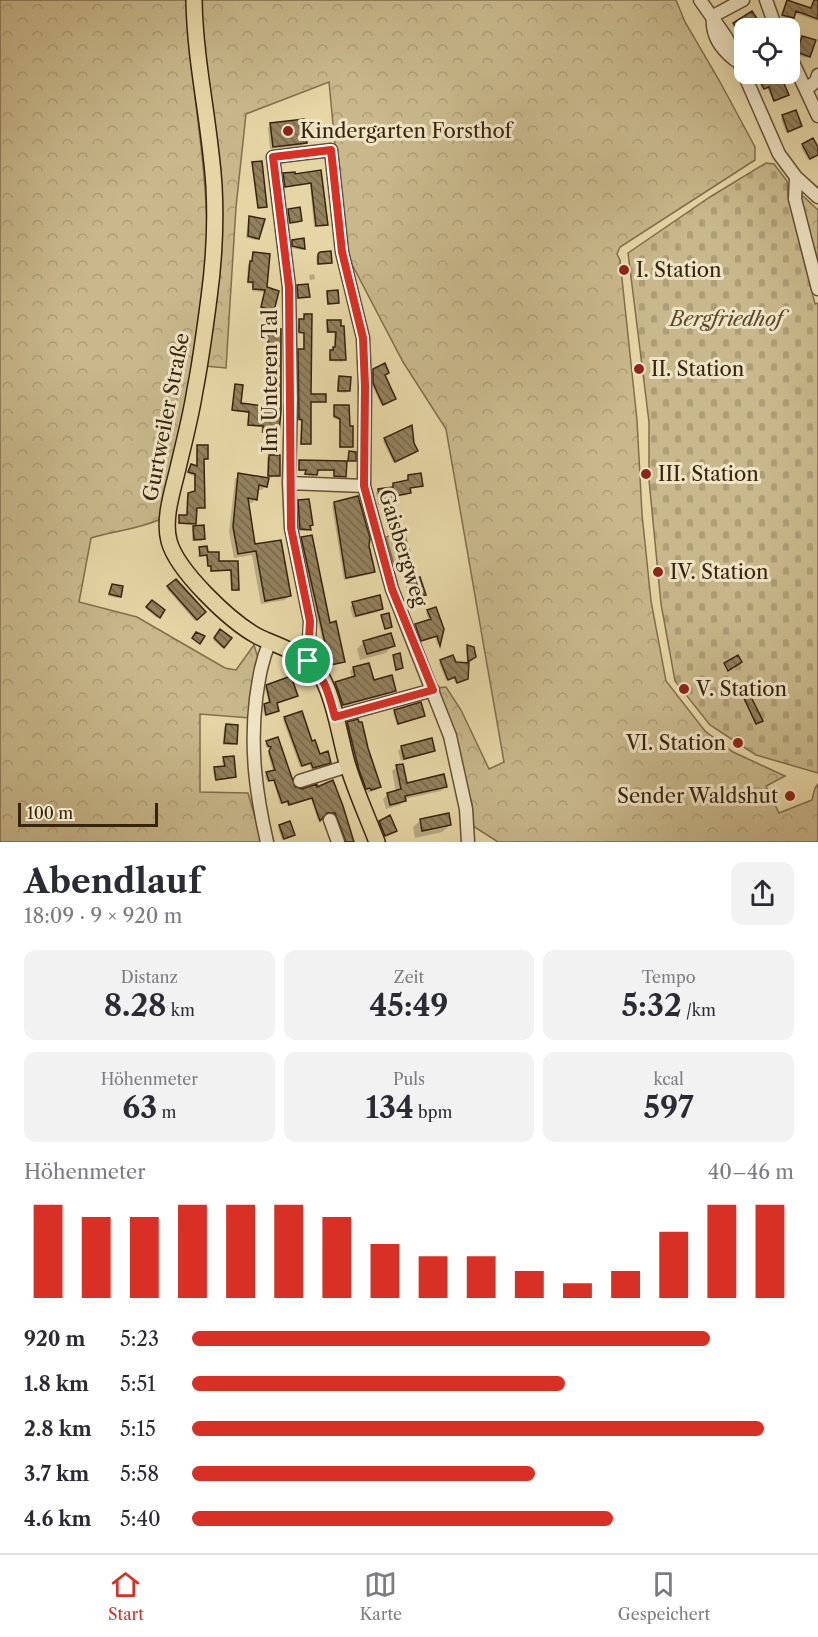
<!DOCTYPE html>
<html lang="de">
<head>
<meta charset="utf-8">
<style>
  :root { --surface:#fff; --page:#f2f2f3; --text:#2b2b33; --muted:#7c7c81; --line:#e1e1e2; --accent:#d93025 }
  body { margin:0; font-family:"Libre Caslon Text",serif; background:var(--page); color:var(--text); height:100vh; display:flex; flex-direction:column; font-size:22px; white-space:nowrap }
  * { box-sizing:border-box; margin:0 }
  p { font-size:20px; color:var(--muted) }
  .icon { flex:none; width:33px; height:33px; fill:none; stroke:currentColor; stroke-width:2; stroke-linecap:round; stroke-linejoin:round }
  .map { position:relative; height:842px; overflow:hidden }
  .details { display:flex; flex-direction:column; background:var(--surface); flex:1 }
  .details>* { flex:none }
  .controls { position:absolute; left:734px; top:18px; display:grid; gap:12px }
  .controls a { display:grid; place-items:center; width:66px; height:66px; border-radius:12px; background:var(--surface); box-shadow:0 6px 24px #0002; font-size:30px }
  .scale { position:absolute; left:18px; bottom:15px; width:140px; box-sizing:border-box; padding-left:6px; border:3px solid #37240e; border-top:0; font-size:16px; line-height:21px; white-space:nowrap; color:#37240e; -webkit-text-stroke:4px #efe4c4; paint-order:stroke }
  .pin { position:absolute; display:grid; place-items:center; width:51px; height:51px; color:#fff; margin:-26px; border:3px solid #fff; border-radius:50%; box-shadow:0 2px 6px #0007 }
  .round { display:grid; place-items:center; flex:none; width:63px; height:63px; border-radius:12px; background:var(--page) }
  .headline { display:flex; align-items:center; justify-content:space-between; height:102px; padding:0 24px }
  h1 { font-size:33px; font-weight:700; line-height:45px }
  .metrics { display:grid; grid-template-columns:repeat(3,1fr); gap:9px; height:102px; padding:6px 24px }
  .metrics div { display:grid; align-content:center; border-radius:12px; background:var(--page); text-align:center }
  .metrics b { font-size:30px; font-weight:700 }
  .metrics small { font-size:16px; font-weight:400 }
  .metrics p { font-size:16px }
  .chart { height:168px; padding:12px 24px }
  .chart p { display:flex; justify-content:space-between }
  .chart svg { width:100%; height:108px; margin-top:6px; stroke:var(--accent); stroke-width:6 }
  ul { padding:0 24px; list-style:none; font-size:20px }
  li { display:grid; grid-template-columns:96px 72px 1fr; align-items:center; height:45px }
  li i { height:15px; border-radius:8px; background:var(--accent) }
  .menu { display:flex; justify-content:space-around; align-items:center; height:84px; border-top:2px solid var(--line); background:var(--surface); font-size:16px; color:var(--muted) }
  .menu a { display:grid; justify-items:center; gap:3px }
  .menu .selected { color:var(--accent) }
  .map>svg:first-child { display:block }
  .forest { fill:url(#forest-crowns); stroke:#806e4c; stroke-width:1.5 }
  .cemetery { fill:url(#cemetery-stones); stroke:#806e4c; stroke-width:1.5 }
  .pitch { fill:#c8b88b; stroke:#806e4c; stroke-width:1.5 }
  .shadow { fill:#0003 }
  .building { fill:url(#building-back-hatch); stroke:#37240e; stroke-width:1.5 }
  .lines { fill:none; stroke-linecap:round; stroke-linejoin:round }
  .minor-casing { stroke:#635034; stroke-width:15 }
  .major-casing { stroke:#37240e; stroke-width:18 }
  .minor { stroke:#efe4c4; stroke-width:12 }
  .major { stroke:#e6d6a5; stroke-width:15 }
  .route-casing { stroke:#fff; stroke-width:12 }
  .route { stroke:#d93025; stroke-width:8 }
  .poi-dot { fill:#8f2418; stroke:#efe4c4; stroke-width:2 }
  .labels { text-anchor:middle; stroke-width:6; stroke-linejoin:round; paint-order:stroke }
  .poi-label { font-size:20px; fill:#37240e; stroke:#efe4c4; text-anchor:start }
  .park-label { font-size:20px; font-style:italic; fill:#5b492d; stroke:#efe4c4 }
  .street-label { font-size:20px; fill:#37240e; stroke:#efe4c4 }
</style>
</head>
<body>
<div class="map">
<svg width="818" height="842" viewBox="0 0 818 842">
  <defs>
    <pattern id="forest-crowns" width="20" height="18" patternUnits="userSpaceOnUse" patternTransform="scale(1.5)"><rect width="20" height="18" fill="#c8b88b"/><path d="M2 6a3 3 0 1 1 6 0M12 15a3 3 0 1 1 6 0" fill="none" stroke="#ac9e77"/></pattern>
    <pattern id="cemetery-stones" width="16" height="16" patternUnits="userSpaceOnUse" patternTransform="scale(1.5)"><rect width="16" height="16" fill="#c8b88b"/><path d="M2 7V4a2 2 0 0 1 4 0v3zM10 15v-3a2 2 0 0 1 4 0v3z" fill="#ac9e77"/></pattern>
    <pattern id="building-back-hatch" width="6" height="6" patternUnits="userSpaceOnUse" patternTransform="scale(1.5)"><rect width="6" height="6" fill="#92815d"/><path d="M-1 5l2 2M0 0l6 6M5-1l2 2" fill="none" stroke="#78694b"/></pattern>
  </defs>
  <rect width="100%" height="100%" fill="#e6d6a5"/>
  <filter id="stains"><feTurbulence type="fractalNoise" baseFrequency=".00333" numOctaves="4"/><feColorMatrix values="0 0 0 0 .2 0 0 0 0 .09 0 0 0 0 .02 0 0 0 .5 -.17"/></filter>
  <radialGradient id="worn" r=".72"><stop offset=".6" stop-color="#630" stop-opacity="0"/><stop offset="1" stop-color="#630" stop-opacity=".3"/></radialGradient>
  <!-- forest -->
  <path class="forest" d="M0,0H187C189,78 206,154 207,231C208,260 204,289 200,317C190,385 175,452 161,519C139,529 115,531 91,538L79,602L137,617L225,668L236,670L254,645L258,658L250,718L200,714V792L248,793L262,842H0Z
    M197,0H676L685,22L719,80L755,147V160L620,247L617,254L620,260L637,420L642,514L651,601L666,681L705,731L733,752L785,776L766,786L779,813L812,800L815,788L818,784V842H498L473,826L472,804L436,688L446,687L461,710L489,769L504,762L446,429L403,362L345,251L329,82L246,114L236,207L226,368L205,366L216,270Z
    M800,196H803L818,210V280Z"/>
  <!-- cemetery -->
  <path class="cemetery" d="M766,163L774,164L787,181L788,197L815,304L818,303V773L756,755L710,725L675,681L661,604L649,480V422L628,253L710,197Z"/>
  <!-- pitch -->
  <path class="pitch" d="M404,532L413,563L395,568L386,537Z"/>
  <!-- shadow -->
  <path class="shadow" d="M787,2L810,9L814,3L818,4V21L794,13L790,19L781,17Z
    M734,24L750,25L752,28H744V37L741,39L733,26Z
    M803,37L814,41L807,58L797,55Z
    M762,74H770L774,84L785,96L773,101L767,87L762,89L760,84L765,80Z
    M795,112L801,126L786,133L781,119Z
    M271,124L305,142L302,146L270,149L268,128Z
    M803,145L818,150V154L808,160L801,147Z
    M320,172L326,224L314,227L310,184L284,188L282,176Z
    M289,210L301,221L299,223L289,224L287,212Z
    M249,218L258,238L256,240L246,238L248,220Z
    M292,241L304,249L302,250L291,248Z
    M320,253L331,262L329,264L317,265L316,257Z
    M254,254L273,310L271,312L260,309L264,292L252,291V284L247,283L248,264L251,262Z
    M314,274L315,279L310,280L309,275Z
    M298,286L308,296L306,298L296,299V288Z
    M328,292L337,302L335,304L327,305L326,294Z
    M305,315L310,396L324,402L310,403L309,444L300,445L301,421H298L297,352L303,350V334H298V322L303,320Z
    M340,321L344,360L342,362L329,361V354L334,348V333H326V323L328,322Z
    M269,330L276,443L274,445H269L271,436H265V433H261L262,427L247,426L248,413L232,411L236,386L240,405L263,407L264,403H267V332Z
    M373,370L384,375L392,400L381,405L372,385L371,372Z
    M339,378L348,391L346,393L337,392V380Z
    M335,407L352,446L350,448H339V420L333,418Z
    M410,427L415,452L393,462L383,441Z
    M197,446L207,458L203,460L204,507L195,509L193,525L178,524L180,517H186L187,496L194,493V476L188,474L190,467H196Z
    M269,456L278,475L267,479V458Z
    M300,462L346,463L345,476L333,478V471H316L314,476L304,475L305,471H298Z
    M239,475L266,486L262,490H257L256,499L252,503L247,502L254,546L289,596L285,600L261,604L252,555L234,558L229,532L235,479Z
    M408,477L422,485L408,489L407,495L394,497L393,502L378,505L376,493L378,491L392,488L393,484L407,482Z
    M299,502L311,525L308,531H298L297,504Z
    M334,503L373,571L371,574L344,580L332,506Z
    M194,527L203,539L202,541H192V529Z
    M302,538L329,624L343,661L342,663L328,666L300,540Z
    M200,548L218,563L236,562L238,589L236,591H231L230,571L210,572V567H207L206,556L198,557Z
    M176,581L204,612L195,621L167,589Z
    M409,583L424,594L421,597L410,601L406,586Z
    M112,586L120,596L118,598L108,596Z
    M152,602L163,611L157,618L146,609Z
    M353,604L382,609L378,612L353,618L350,607Z
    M428,611L443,629L438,646L435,637L419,642L414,628L429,621L426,613Z
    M219,633L230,638L222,648L213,640Z
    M364,642L393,645L386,653L360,660L357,649Z
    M467,647L472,659L467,662L466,648Z
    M452,657L464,680L455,683L453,677L446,680L439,663Z
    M353,668L373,682L395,690L392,693L340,707L333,686L336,683L352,678L350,671Z
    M267,686L296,696L275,703L277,710L264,715L263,707L269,704L265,688Z
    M395,711L424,715L397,725L393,713Z
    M285,718L311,743L319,755L330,762L328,764L311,769L309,763L300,767L283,720Z
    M348,724L379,786L376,790L368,793L367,790L363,791L345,727Z
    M226,725L235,743L233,745H223L224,727Z
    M277,739L294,789L302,791L316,789L332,782L352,842H345L333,815L325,813L318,821L311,799L287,806L286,802L280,804L273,780L267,782L265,775L273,772L268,754L270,748H267L265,744Z
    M431,740L433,750L430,753L401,761L398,751L401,748Z
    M224,759L235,777L215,781L213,771L223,768L222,760Z
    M397,767L406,785L445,786L441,791L404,799L400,805L386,809L383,799L388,794L396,792L392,771Z
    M421,820L450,825L442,832L415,838L413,827Z
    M380,822L393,832L383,837L378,824Z
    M280,827L294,834L282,840L278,828Z"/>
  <!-- building -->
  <path class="building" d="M787,0L811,8L814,0H818V19L796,11L794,18L782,15Z
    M752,11L758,20L752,24L754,28H744V40L733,23Z
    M802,36L816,40L810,57L797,52Z
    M772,76L775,82L782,79L789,95L774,101L769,87L764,89L760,81Z
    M796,110L802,126L788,132L782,115Z
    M304,119L307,143L273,147L270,123Z
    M813,138L818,147V155L810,159L802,144Z
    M262,161L267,207L258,208L252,162Z
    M321,170L328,225L316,226L311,183L285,187L283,173L295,172V174Z
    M300,207L302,221L290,223L288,209Z
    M249,216L265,219L259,239L248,236Z
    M304,238L305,249L292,246V240Z
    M331,251L332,263L318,264V254L320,252Z
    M253,252L270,254L267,287L279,291L274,311L261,307L265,290L253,289V282H248L250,261H252Z
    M308,284L310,297L298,298L297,285Z
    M338,290L339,303L328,304L327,291Z
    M304,314H312L311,394H326V402H311V444H301L302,420L299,419L298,349H304V333L299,332V319H304Z
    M327,320H341V326H344L346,360H330V350H333V347H335L336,332H328Z
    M268,328L281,329V411L278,444H269L272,435H266V432H263V426L248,425L249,412L232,410L235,384L243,385L241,403L264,406V401H268Z
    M385,363L389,373L385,375L396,399L383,405L373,383V369Z
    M339,376L351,377L350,391H338Z
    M334,405H349L350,426H353V447H340V419L334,416Z
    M412,425L414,443L418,451L395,462L384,438Z
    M197,445H208V459H204L205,508H197L196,524L179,523V515H187L188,493L195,491V474L188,472L191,464L197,466Z
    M349,451L356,452V461H348Z
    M269,455H280V476H268Z
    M299,460L347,461L346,477L334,476V470H318L317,475L305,474L306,470H299Z
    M238,473L269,478L267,487L259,485L257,500L248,498L255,544L281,540L291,596L265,601L256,551L238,554L233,527Z
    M421,473L423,486L410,488L411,493L395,496L396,501L380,504L378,489L393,487V483L408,480V475Z
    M358,496L370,538L369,546L375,572L346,578L334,502Z
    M309,499L313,525L310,526L311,530L300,529L298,500Z
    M204,525L205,539L194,540L193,526Z
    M312,535L330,623L336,621L345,662L330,665L301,537Z
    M207,546L208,552H219V561H238L239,590H232L231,570L211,571V566H208L207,555L200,556L199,547Z
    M420,577L426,595L413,598L408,581Z
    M176,579L206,612L197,620L167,586Z
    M112,584L123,586L121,597L109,594Z
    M380,595L383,609L356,616L352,602Z
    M152,600L165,610L160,618L146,607Z
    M436,607L444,629L440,646L437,636L421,641L415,624L431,619L427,610Z
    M389,613L392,627L385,629L381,615Z
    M220,629L232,638L224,648L214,638Z
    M196,632L205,636L200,644L192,638Z
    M391,633L395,646L367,654L363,641Z
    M467,645L474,647L476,657L468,662Z
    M400,653L403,668L396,670L393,655Z
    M453,655L456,662L469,663L468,679L457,683L455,677L448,680L440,660Z
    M738,655L742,662L728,671L724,663Z
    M369,663L374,680L392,675L396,691L343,705L335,682L355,676L353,667Z
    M291,676L298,696L277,703L279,711L266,715L264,704L270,702L266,685Z
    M749,693L763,721L756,724L743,696Z
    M421,702L425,716L398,724L394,710Z
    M302,711L312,741L315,740L320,754L328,751L331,763L313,768L311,763L302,766L284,717Z
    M358,719L359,722H362L368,748L381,787L371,790L370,788L366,789L359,770L347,722Z
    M226,724L238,725L237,744L224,743Z
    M278,737L295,787L302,789L317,784V787L333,780L343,806L354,842H346L335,813H327L320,821L312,798L289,805L288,801L282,803L274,780L269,781L266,772L275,770L269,751L271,747L268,746L266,741Z
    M432,738L435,751L404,759L401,746Z
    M234,756L236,777L216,780L214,767L225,766L223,757Z
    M403,764L407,783L444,774L447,787L405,796L406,801L390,805L387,793L401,789L396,765Z
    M449,813L451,825L422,831L420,819Z
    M390,815L397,831L385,836L379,821Z
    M290,821L295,835L284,839L279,825Z"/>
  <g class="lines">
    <!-- minor casing -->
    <g class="minor-casing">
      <path id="minor" d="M700,0L726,37L744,73
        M766,0L776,28
        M713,16C711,35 720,48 735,60
        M713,16L743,0
        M789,54L818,116
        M744,74L779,154L796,177L818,197
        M807,89L816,81L818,75
        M796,177L795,199L818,289
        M289,483L364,486
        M308,661L310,621L291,528L289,483L291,399L289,287L273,157L331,150L342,252L363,338L365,386L364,486L392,589L450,736L466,809L468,842
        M335,717L433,690
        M300,781L348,766
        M330,820L338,842
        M267,842C256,794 250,749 256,699C259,678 261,662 270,641"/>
    </g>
    <!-- major casing -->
    <g class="major-casing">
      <path id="major" d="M194,0C195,63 210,123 214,186C216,223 214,261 209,298C205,328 201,360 195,390C191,416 184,442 178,468C173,490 163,518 169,541C177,571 230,621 257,636C277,646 302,652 317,670C333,690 340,738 347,763C355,790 367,816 377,842"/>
    </g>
    <!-- minor -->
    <use href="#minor" class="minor"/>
    <!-- major -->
    <use href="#major" class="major"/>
  </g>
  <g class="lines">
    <!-- route casing -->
    <g class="route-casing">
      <path id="route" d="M331,150L342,252L363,338L365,386L364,486L392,589L433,690L335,717C329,695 325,677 308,661L310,621L291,528L289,287L273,157Z"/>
    </g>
    <!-- route -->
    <use href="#route" class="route"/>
  </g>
  <!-- markers -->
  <g class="poi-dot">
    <circle cx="288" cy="131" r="6"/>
    <circle cx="624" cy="270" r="6"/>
    <circle cx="639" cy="369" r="6"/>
    <circle cx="646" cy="474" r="6"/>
    <circle cx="658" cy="572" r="6"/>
    <circle cx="684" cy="689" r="6"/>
    <circle cx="738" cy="743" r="6"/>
    <circle cx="790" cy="796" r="6"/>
  </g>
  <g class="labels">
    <!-- poi labels -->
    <g class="poi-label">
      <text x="300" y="138">Kindergarten Forsthof</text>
      <text x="636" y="277">I. Station</text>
      <text x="651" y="376">II. Station</text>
      <text x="658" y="481">III. Station</text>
      <text x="670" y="579">IV. Station</text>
      <text x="696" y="696">V. Station</text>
      <text x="726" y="750" text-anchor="end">VI. Station</text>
      <text x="778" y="803" text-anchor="end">Sender Waldshut</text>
    </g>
    <!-- park labels -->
    <g class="park-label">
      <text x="726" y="326">Bergfriedhof</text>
    </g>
    <!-- street labels -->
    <g class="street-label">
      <text transform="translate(270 381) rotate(-90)" y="7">Im Unteren Tal</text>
      <text transform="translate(166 417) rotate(-79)" y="7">Gurtweiler Straße</text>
      <text transform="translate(403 548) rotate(73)" y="7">Gaisbergweg</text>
    </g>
  </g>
  <rect width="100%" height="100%" filter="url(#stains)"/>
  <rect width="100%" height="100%" fill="url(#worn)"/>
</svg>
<div class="controls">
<a><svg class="icon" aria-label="locate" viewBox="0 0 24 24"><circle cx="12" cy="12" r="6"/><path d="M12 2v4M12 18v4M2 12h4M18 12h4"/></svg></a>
</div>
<div class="scale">100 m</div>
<div class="pin" style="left:308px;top:661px;background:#1e9e55"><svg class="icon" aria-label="arrive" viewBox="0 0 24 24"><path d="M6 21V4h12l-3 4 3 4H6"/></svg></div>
</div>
<section class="details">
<div class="headline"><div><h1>Abendlauf</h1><p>18:09 · 9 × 920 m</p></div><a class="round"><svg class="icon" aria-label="share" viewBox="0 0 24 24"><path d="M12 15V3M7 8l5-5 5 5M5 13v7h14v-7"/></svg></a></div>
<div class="metrics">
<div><p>Distanz</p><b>8.28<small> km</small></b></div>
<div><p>Zeit</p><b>45:49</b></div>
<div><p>Tempo</p><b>5:32<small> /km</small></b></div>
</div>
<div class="metrics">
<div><p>Höhenmeter</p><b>63<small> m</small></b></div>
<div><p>Puls</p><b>134<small> bpm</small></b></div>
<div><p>kcal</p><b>597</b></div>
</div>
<div class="chart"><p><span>Höhenmeter</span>40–46 m</p>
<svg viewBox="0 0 160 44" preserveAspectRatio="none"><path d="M5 44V6M15 44V11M25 44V11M35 44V6M45 44V6M55 44V6M65 44V11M75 44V22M85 44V27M95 44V27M105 44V33M115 44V38M125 44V33M135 44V17M145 44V6M155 44V6"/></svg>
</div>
<ul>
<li><b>920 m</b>5:23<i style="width:86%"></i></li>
<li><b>1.8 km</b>5:51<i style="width:62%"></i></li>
<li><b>2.8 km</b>5:15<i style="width:95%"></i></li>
<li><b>3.7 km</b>5:58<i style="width:57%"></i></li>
<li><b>4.6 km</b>5:40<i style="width:70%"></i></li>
</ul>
</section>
<nav class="menu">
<a class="selected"><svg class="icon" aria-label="home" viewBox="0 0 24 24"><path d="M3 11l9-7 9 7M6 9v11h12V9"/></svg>Start</a>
<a><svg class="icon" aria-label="map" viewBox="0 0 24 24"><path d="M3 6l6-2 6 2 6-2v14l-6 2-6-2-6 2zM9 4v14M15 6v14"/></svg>Karte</a>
<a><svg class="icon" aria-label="saved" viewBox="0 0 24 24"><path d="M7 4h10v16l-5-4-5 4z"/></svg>Gespeichert</a>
</nav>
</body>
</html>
